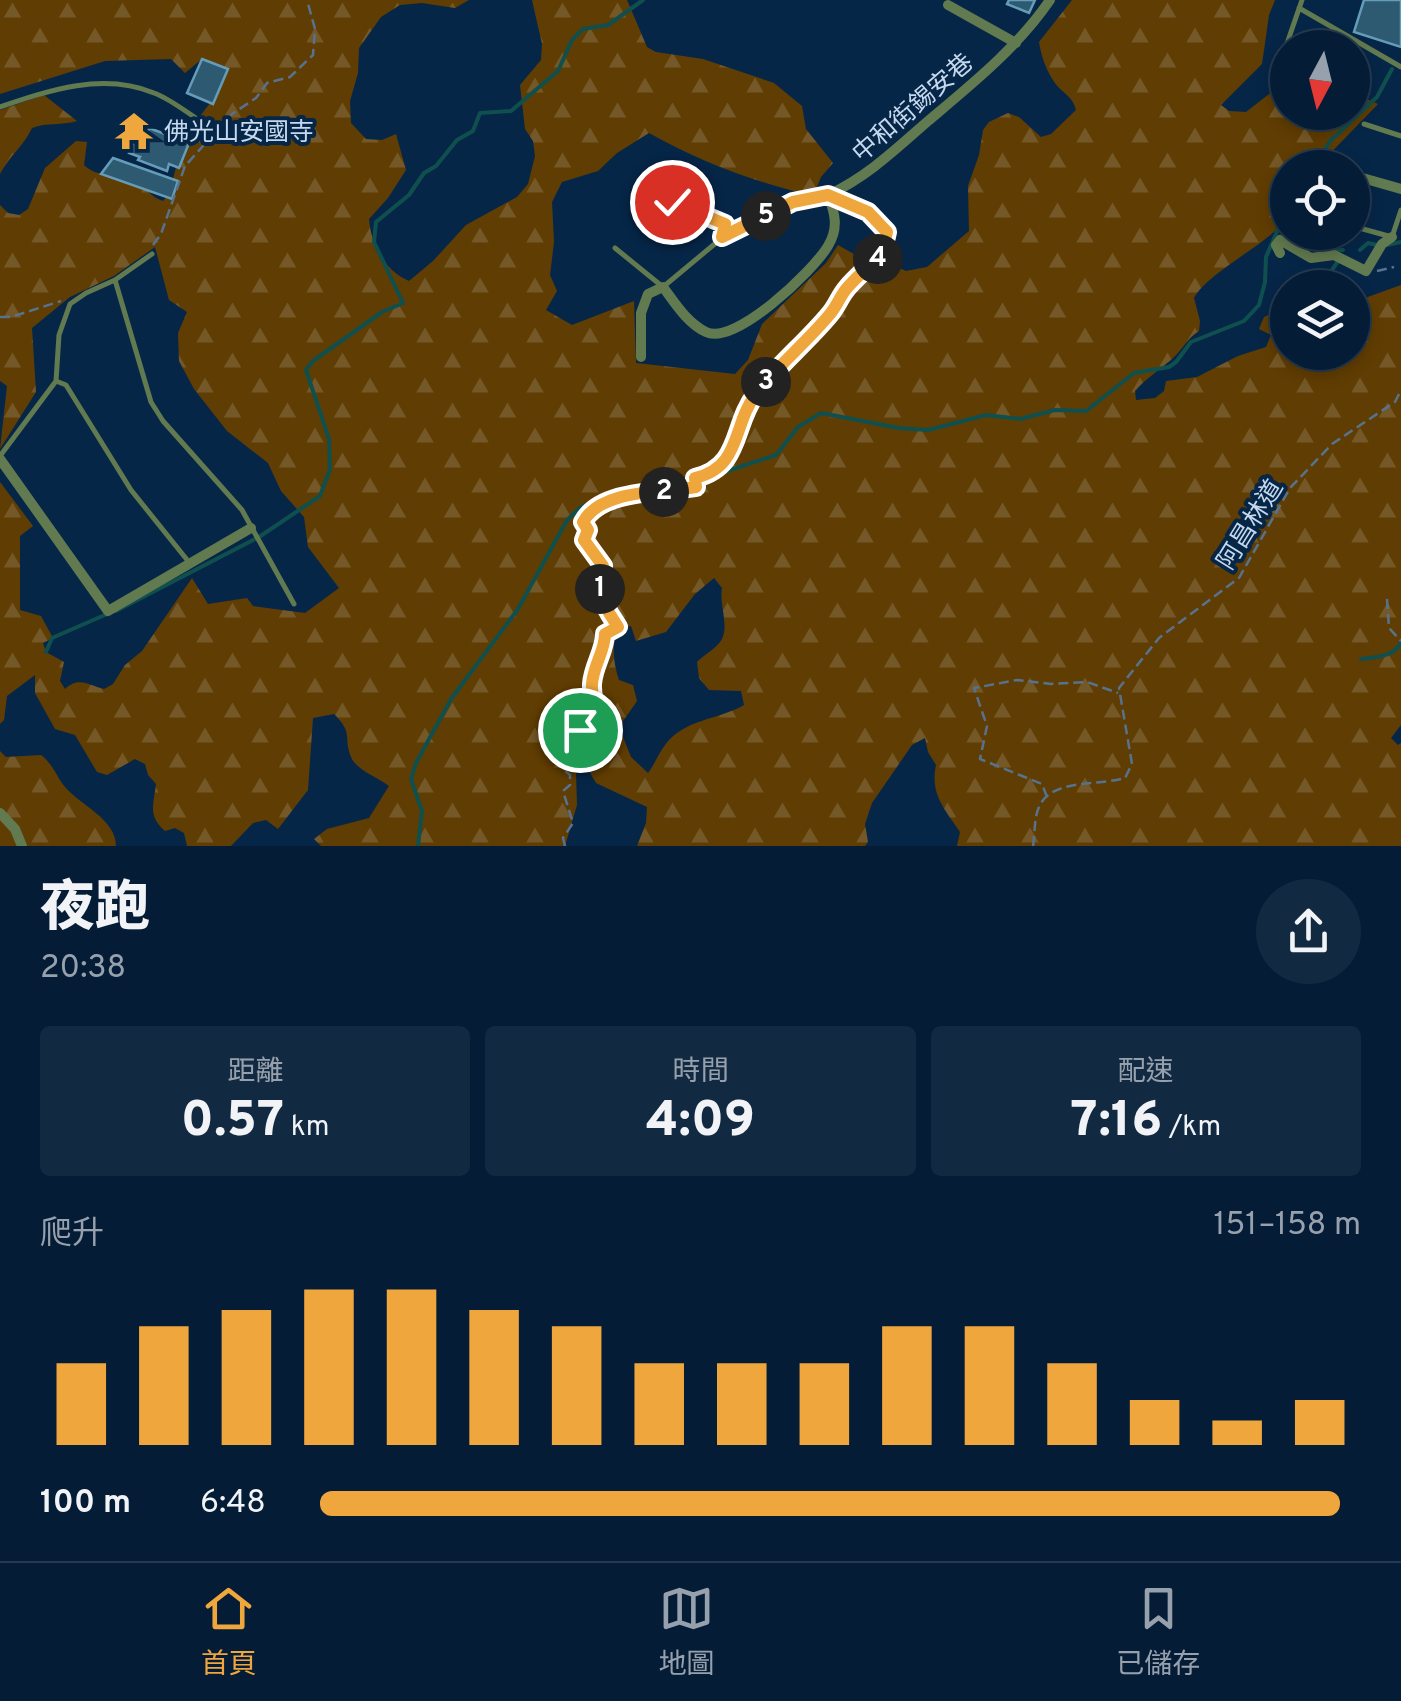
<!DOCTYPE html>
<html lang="zh-TW">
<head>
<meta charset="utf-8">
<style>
  :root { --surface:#041c36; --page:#122942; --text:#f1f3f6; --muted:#97a1ad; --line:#253a51; --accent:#efa73d }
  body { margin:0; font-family:Overpass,"Noto Sans TC",sans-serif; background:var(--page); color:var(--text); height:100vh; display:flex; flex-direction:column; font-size:38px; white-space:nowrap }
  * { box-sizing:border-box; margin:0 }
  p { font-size:32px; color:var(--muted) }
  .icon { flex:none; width:55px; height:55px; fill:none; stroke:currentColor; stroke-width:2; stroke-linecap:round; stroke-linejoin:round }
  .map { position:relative; height:846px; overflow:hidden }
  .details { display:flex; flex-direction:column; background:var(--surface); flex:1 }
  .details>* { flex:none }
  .needle { width:65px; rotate:187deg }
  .buttons { position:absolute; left:1270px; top:30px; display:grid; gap:20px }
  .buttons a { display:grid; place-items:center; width:100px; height:100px; border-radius:50%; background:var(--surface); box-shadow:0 5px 15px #0003,0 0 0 2px var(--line); font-size:50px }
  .pin { position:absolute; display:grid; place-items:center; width:85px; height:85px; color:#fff; margin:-42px; border:5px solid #fff; border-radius:50%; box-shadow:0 2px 10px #0007 }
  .km { position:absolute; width:50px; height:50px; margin:-25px; border-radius:50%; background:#222; color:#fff; font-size:28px; line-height:50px; text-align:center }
  .round { display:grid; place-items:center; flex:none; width:105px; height:105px; border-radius:52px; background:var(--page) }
  .head { display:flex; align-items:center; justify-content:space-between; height:170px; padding:0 40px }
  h1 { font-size:55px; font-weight:800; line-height:75px }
  .stats { display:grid; grid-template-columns:repeat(3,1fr); gap:15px; height:170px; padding:10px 40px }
  .stats div { display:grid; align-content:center; border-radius:10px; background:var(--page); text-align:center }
  .stats b { font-size:50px; font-weight:800 }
  .stats small { font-size:28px; font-weight:400 }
  .stats p { font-size:28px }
  .chart { height:280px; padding:20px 40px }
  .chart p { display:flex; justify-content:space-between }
  .chart svg { width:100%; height:180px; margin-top:10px; stroke:var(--accent); stroke-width:6 }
  ul { padding:0 40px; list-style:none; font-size:32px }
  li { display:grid; grid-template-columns:160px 120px 1fr; align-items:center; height:75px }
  li i { height:25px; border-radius:12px; background:var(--accent) }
  .menu { display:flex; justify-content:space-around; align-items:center; height:140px; border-top:2px solid var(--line); background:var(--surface); font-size:28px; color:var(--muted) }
  .menu a { display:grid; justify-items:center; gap:5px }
  .menu .current { color:var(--accent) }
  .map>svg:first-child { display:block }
  .forest { fill:url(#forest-firs); fill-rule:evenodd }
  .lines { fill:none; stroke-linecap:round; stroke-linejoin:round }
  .stream { stroke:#0f504f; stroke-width:4 }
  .building { fill:#2d5a71; stroke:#659cb9; stroke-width:2.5 }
  .path { stroke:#57728f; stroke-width:2.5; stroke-dasharray:10 5; stroke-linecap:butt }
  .service { stroke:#627a4f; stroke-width:5 }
  .minor { stroke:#627a4f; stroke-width:10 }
  .route-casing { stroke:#fff; stroke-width:20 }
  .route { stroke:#efa73d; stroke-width:12 }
  .labels { text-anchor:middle; stroke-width:8; stroke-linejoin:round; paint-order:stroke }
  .street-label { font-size:25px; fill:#c5d8ee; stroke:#062648 }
  .poi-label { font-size:25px; fill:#c5d8ee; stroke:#062648; text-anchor:start }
</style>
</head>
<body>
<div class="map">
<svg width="1401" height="846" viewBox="0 0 1401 846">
  <defs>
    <pattern id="forest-firs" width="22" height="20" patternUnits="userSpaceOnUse" patternTransform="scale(2.5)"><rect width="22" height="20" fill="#603d02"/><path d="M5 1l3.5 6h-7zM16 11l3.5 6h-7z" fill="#755827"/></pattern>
  </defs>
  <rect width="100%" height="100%" fill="#062648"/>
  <!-- forest -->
  <path class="forest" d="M0,0H469L455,8L422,3L400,5L381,17L359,48L358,73L350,101L351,123L366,139L382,140L396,134L406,170L388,198L369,219C371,245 385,271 409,281L433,261L466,225L517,197L528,184L535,156L533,141L525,129L520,85L541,60L542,44L532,0H627L647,47L656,52L703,59L774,83L802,106L806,129L833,163L821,177L813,196C750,180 707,165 649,133L617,153L598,171L562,182L552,202L554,242L550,275L557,291L546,310L572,325L634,301L636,363L735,374L748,360L762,324L826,263L838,245L868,262L893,265L906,271L927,267L969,231L968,186L979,155L983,130L989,122L1008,113L1019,117L1041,137L1051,134L1076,110C1073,96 1063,94 1055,83C1047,72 1041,56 1039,42L1072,0H1275L1269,15L1262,64L1221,105L1229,111L1246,112L1287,80L1288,112H1352L1353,93L1378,104L1317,167L1288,168C1287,182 1291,201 1287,215C1282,237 1210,269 1194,298L1200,321L1199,331C1188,338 1184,347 1175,356C1163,368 1147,377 1135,391L1136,400L1155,398L1164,391L1166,381L1197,377L1238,356L1266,347L1271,335L1259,329L1264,317L1287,307L1288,352H1352L1353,299L1365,298L1401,285V725L1391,738L1398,745L1401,743V846H957L960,832C944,808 930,794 936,765L928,752L925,738L912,745L872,803L865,824L868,842L865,846H637L646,823L647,807L596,783L589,771L576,773L577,805L565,846H321L314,839L327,829L369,818L389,786C378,777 357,771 351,757C343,736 354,734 334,714L313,718L308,790L278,829L266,820L253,823L231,846H187L184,833L175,828L165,831C147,816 154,803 156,784L148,775L145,764L135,759L107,775L97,772L75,735L55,729L35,693V675L7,696L4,720L0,724V482L33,526L20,536V610L41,616L53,638L43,643L46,652L64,662L60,681L65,689C79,676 88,685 104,689L113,684L125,665L142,651L192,578L208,604L247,598L253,606L305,613L339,588L308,547L304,517L281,491L268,463L227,431L194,389L179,361L178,333L187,312L169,300L155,247L114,276L70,297L32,328L36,392L0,449L7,386L0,381V205L8,213L19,215L28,209L45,168L76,141L87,142L84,165C99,180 120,171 138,182C147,188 150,197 163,201L169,194L184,137L217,94L212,64L202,59L185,73L171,59L105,61L0,94ZM714,578L722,588C719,603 729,625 722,639C718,647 704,655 697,662L699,678L709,690L741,691L744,705C718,720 684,719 665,745C658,754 655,764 648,773L631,757L619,727L637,701L633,685L619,680C613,662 612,647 617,629L631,626L636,641L666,632L695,594Z
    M44,95L77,121C61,126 47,122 32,128C23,147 9,156 0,174V110Z
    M0,751L6,757L41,755C53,764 56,776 65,787C80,805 116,819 116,846H0Z"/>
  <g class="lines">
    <!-- stream -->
    <path class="stream" d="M1312,168L1331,140L1377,97L1392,69
      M1387,245L1401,242
      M1360,250L1368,243L1377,245
      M1326,251L1343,250
      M1330,288L1329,274L1339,260
      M116,611L259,537L320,496L330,469L329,439L306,370L313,361L382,312L403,303L374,242L376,222L409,195L424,173L436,166L457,140L473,131L480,113L511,111L558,71L572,40L583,29L608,25L643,0
      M46,652L52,638L107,614
      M1361,659C1376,657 1393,657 1401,643
      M418,846L422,811L411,779L416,763L451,699L518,609L567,520L581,507L619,490L682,486L776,455L798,427L821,413L899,428L928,430L986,415L1020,419L1055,410L1086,411L1134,373L1169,367L1176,362L1191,342L1244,321L1259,305L1265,282L1266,257L1288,206"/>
  </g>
  <!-- building -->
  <path class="building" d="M1009,0H1035L1029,13L1007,4Z
    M1364,0H1401V47L1354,32Z
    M202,59L228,69L213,104L187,93Z
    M149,128L189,143L179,168L169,164L167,171L138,160L140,157L129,153L138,129L148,132Z
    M113,158L178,181L172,199L101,174Z"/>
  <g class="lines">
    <!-- path -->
    <path class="path" d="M153,245L161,234L185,166L232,114L256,98L267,83L290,77L313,55L315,29L307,0
      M1377,271L1394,267
      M0,317H11L61,301
      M1387,599L1389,628L1401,641
      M1047,797L1042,784L980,759L987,726L974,688L1017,680L1051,684L1087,682L1118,693
      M565,846L563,838L573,823L563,791L570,785V775L563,769L580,730L592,726C600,702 591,704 592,684C593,666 605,651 605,634L617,627C604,605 596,595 603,567L584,540L588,530L583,523C600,489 662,493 696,487L695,478C742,468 732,425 756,394C778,364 807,342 830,314C837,306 840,296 847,288C864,268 882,260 887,232C876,215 861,210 843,202
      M1033,846C1035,834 1034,817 1039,807C1051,778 1100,786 1125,778L1132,764L1119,688L1159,638L1239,578L1290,488L1332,444L1395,402L1401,390"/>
    <!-- service -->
    <path class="service" d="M1299,8L1401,67
      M1283,55L1302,0
      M0,107C50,90 103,72 154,93C173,100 191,116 208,126
      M1364,124L1401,136
      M672,202L725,224L723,237
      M1352,226L1392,237L1401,210
      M615,248L663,287L723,237L793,203L828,195
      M115,280L151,402L163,421L242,510L294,604
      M56,381L66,385L131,490L188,561
      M0,456L56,381L59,335L70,304L86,293L115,280L152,254"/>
    <!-- minor -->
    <path class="minor" d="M948,5L1016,43
      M1352,175L1401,189
      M1280,253L1276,245L1280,240L1311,258L1334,255L1366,271L1382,244L1392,237
      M641,357V313L648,294L663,287C675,303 687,323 706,332C735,346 813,271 828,246C839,228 835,213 828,195C867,177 896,149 928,121C972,84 1018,47 1050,0
      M0,459L108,611L251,528
      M0,813L15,829L22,846"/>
  </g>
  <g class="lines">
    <!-- route casing -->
    <g class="route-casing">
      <path id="route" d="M580,730L592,726C600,702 591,704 592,684C593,666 605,651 605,634L618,627C604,605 595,595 603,566L584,540L588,530L583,522C601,489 661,493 696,487L695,478C742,467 732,425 756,394C778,365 807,342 830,314C837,306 840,296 847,288C864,268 882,260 887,232L868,212L828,195L793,202L722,237L725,224L672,202"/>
    </g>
    <!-- route -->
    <use href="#route" class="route"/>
  </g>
  <!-- icons -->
  <defs>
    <g id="temple-bare" transform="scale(3)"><path d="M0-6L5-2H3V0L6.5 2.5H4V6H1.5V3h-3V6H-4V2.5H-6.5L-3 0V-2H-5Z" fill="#efa73d" stroke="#062648" stroke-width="2.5" paint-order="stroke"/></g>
  </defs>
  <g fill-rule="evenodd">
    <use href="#temple-bare" x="134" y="131"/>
  </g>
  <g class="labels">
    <!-- street labels -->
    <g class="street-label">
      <text transform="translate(912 107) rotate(-41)" y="9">中和街錫安巷</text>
      <text transform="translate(1249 524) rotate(-58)" y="9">阿昌林道</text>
    </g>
    <!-- poi labels -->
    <g class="poi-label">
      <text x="164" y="140">佛光山安國寺</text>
    </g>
  </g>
</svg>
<div class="buttons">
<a><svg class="needle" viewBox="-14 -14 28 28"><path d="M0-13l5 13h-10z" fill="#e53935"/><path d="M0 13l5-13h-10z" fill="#97a1ad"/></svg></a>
<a><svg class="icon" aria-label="locate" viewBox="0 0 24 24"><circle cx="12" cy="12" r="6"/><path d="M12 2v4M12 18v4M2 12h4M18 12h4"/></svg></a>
<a><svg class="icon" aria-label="layers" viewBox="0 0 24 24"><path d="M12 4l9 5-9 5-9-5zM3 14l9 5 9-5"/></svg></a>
</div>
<div class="pin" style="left:580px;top:730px;background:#1e9e55"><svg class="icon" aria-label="arrive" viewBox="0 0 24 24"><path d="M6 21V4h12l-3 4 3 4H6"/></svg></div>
<div class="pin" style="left:672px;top:202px;background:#d93025"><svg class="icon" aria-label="check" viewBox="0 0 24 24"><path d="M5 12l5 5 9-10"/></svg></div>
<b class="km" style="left:600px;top:589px">1</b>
<b class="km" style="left:664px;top:492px">2</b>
<b class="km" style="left:766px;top:382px">3</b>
<b class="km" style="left:878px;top:259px">4</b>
<b class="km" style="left:766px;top:216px">5</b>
</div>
<section class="details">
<div class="head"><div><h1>夜跑</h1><p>20:38</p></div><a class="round"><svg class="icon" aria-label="share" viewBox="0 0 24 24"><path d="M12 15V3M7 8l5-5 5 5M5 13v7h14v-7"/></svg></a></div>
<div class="stats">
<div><p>距離</p><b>0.57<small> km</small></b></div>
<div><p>時間</p><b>4:09</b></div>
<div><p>配速</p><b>7:16<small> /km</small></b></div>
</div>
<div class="chart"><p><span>爬升</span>151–158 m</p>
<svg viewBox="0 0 160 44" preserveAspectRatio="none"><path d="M5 44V24M15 44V15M25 44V11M35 44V6M45 44V6M55 44V11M65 44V15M75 44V24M85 44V24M95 44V24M105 44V15M115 44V15M125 44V24M135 44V33M145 44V38M155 44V33"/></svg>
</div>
<ul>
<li><b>100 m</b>6:48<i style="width:98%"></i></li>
</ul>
</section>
<nav class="menu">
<a class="current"><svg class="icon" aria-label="home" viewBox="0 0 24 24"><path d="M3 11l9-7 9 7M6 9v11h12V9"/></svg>首頁</a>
<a><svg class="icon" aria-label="map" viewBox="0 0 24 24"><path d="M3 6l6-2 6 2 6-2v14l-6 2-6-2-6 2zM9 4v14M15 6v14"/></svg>地圖</a>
<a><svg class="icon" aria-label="saved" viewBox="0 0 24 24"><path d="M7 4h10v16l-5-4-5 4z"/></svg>已儲存</a>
</nav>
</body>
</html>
